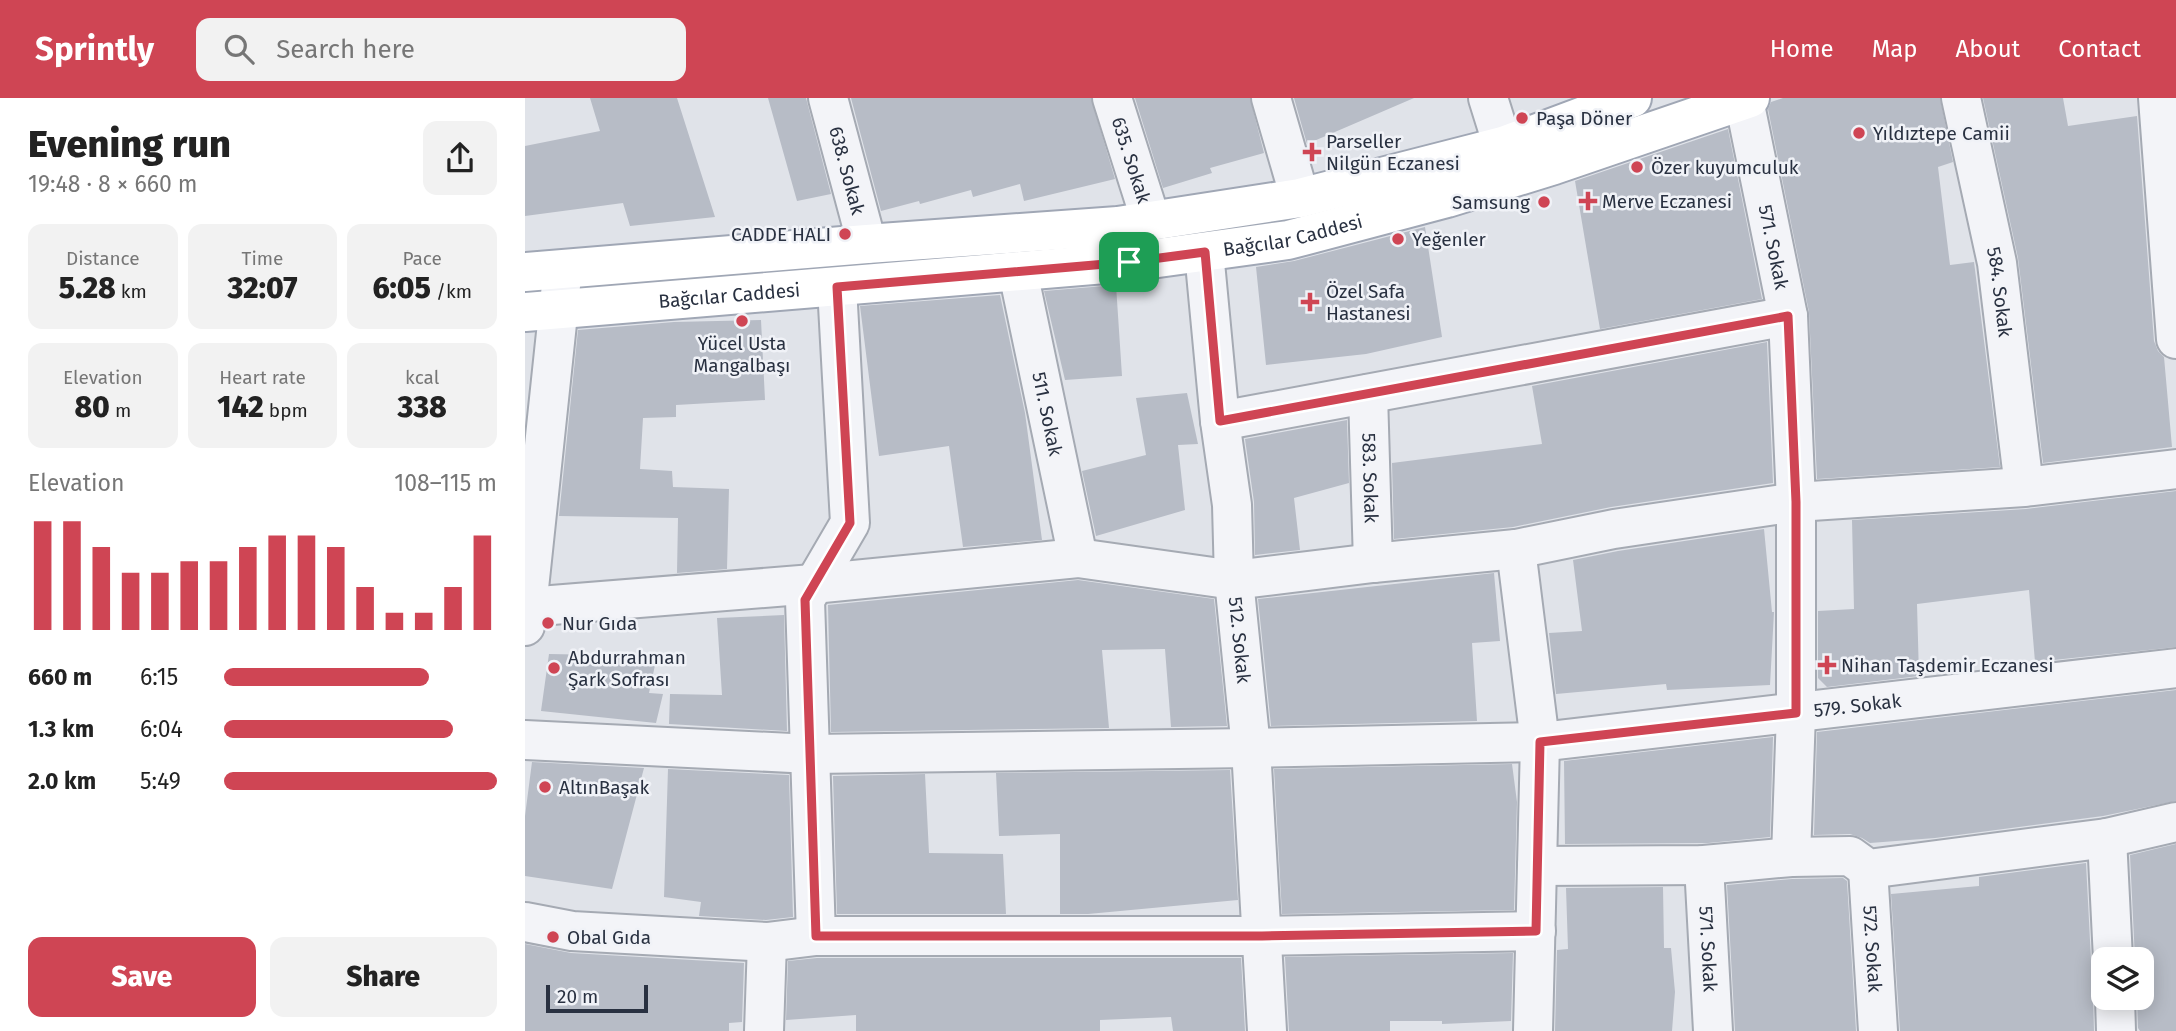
<!DOCTYPE html>
<html lang="en">
<head>
<meta charset="utf-8">
<style>
  :root { --surface:#fff; --page:#f2f2f2; --text:#222; --muted:#767676; --accent:#cf4554 }
  body { margin:0; font-family:"Fira Sans",sans-serif; background:var(--page); color:var(--text); height:100vh; display:flex; flex-direction:column; font-size:26px; white-space:nowrap }
  * { box-sizing:border-box; margin:0 }
  p { font-size:23px; color:var(--muted) }
  .icon { flex:none; width:38px; height:38px; fill:none; stroke:currentColor; stroke-width:2; stroke-linecap:round; stroke-linejoin:round }
  .map { position:relative; flex:1; overflow:hidden }
  .panel { display:flex; flex-direction:column; background:var(--surface); width:525px }
  .panel>* { flex:none }
  .tools { position:absolute; left:1566px; top:849px; display:grid; gap:14px }
  .tools a { display:grid; place-items:center; width:63px; height:63px; border-radius:14px; background:var(--surface); box-shadow:0 4px 18px #0003; font-size:35px }
  .scale { position:absolute; left:21px; bottom:18px; width:102px; box-sizing:border-box; padding-left:7px; border:4px solid #293141; border-top:0; font-size:19px; line-height:24px; white-space:nowrap; color:#293141; -webkit-text-stroke:5px #f0f2f7; paint-order:stroke }
  .pin { position:absolute; display:grid; place-items:center; width:60px; height:60px; color:#fff; margin:-30px; border-radius:14px; box-shadow:0 4px 10px #0006 }
  .round { display:grid; place-items:center; flex:none; width:74px; height:74px; border-radius:14px; background:var(--page) }
  .headline { display:flex; align-items:center; justify-content:space-between; height:119px; padding:0 28px }
  h1 { font-size:38px; font-weight:800; line-height:52px }
  .figures { display:grid; grid-template-columns:repeat(3,1fr); gap:10px; height:119px; padding:7px 28px }
  .figures div { display:grid; align-content:center; border-radius:14px; background:var(--page); text-align:center }
  .figures b { font-size:30px; font-weight:800 }
  .figures small { font-size:19px; font-weight:400 }
  .figures p { font-size:19px }
  .chart { height:196px; padding:14px 28px }
  .chart p { display:flex; justify-content:space-between }
  .chart svg { width:100%; height:126px; margin-top:7px; stroke:var(--accent); stroke-width:6 }
  .button { display:flex; gap:14px; margin-top:auto; padding:14px 28px }
  .button a { flex:1; height:80px; border-radius:14px; background:var(--accent); color:#fff; font-size:28px; font-weight:800; line-height:80px; text-align:center }
  .button a+a { background:var(--page); color:var(--text) }
  ul { padding:0 28px; list-style:none; font-size:23px }
  li { display:grid; grid-template-columns:112px 84px 1fr; align-items:center; height:52px }
  li i { height:18px; border-radius:9px; background:var(--accent) }
  header { display:flex; align-items:center; gap:42px; box-sizing:border-box; height:98px; padding:0 35px; background:var(--accent); color:#fff }
  header strong { font-size:33px }
  nav { display:flex; gap:38px; margin-inline-start:auto; font-size:24px }
  .search { width:490px; height:63px; background:var(--page); display:flex; align-items:center; gap:18px; box-sizing:border-box; padding:0 24px; border-radius:14px; color:var(--muted); font-size:26px }
  main { display:flex; flex:1; min-height:0 }
  .map>svg:first-child { display:block }
  .building { fill:#b7bcc6 }
  .lines { fill:none; stroke-linecap:round; stroke-linejoin:round }
  .minor-casing { stroke:#a5aab3; stroke-width:42 }
  .major-casing { stroke:#a0a7b5; stroke-width:42 }
  .minor { stroke:#f3f4f8; stroke-width:38 }
  .major { stroke:#fff; stroke-width:38 }
  .route-casing { stroke:#fff; stroke-width:14 }
  .route { stroke:#cf4554; stroke-width:9 }
  .poi-dot { fill:#cf4554; stroke:#f0f2f7; stroke-width:2.5 }
  .labels { text-anchor:middle; stroke-width:5; stroke-linejoin:round; paint-order:stroke }
  .poi-label { font-size:19px; fill:#293141; stroke:#f0f2f7; text-anchor:start }
  .street-label { font-size:19px; fill:#293141; stroke:#f0f2f7 }
</style>
</head>
<body>
<header>
<strong>Sprintly</strong>
<div class="search"><svg class="icon" aria-label="search" viewBox="0 0 24 24"><circle cx="10" cy="10" r="6"/><path d="M15 15l6 6"/></svg>Search here</div>
<nav><a>Home</a><a>Map</a><a>About</a><a>Contact</a></nav>
</header>
<main>
<section class="panel">
<div class="headline"><div><h1>Evening run</h1><p>19:48 · 8 × 660 m</p></div><a class="round"><svg class="icon" aria-label="share" viewBox="0 0 24 24"><path d="M12 15V3M7 8l5-5 5 5M5 13v7h14v-7"/></svg></a></div>
<div class="figures">
<div><p>Distance</p><b>5.28<small> km</small></b></div>
<div><p>Time</p><b>32:07</b></div>
<div><p>Pace</p><b>6:05<small> /km</small></b></div>
</div>
<div class="figures">
<div><p>Elevation</p><b>80<small> m</small></b></div>
<div><p>Heart rate</p><b>142<small> bpm</small></b></div>
<div><p>kcal</p><b>338</b></div>
</div>
<div class="chart"><p><span>Elevation</span>108–115 m</p>
<svg viewBox="0 0 160 44" preserveAspectRatio="none"><path d="M5 44V6M15 44V6M25 44V15M35 44V24M45 44V24M55 44V20M65 44V20M75 44V15M85 44V11M95 44V11M105 44V15M115 44V29M125 44V38M135 44V38M145 44V29M155 44V11"/></svg>
</div>
<ul>
<li><b>660 m</b>6:15<i style="width:75%"></i></li>
<li><b>1.3 km</b>6:04<i style="width:84%"></i></li>
<li><b>2.0 km</b>5:49<i style="width:100%"></i></li>
</ul>
<div class="button"><a>Save</a><a>Share</a></div>
</section>
<div class="map">
<svg width="1651" height="933" viewBox="0 0 1651 933">
  <rect width="100%" height="100%" fill="#e0e3e9"/>
  <!-- building -->
  <path class="building" d="M65,0H152L190,119L105,128L98,105L0,118V48L75,33Z
    M243,0H281L306,96L272,103Z
    M326,0H566L590,81L499,103L495,86L448,99L446,92L395,106L394,103L356,113Z
    M610,0H725L739,55L685,70L687,75L638,90Z
    M769,0H889L782,46Z
    M1258,0H1415L1428,64L1413,69L1425,167L1449,164L1475,369L1292,381L1284,214L1243,11L1246,4Z
    M1458,0H1538L1543,28L1612,18L1629,243L1633,253L1639,259L1647,349L1518,365L1493,160Z
    M1203,31L1237,201L1075,231L1050,83Z
    M900,129L917,239L841,256L741,267L731,169L769,163Z
    M591,187L597,278L540,282L519,193Z
    M475,197L500,315L517,442L438,449L424,348L354,358L335,208Z
    M236,222L240,302L151,307V319L118,320L115,371L147,373L148,389L204,391L202,471L152,475L153,420L34,418L53,232L149,224Z
    M1242,244L1248,385L1086,409L988,429L869,441L867,365L1017,346L1007,288Z
    M662,295L673,346L653,347L660,412L571,438L557,373L621,357L611,300Z
    M822,322L824,385L769,400L775,452L730,457L729,404L720,341Z
    M1651,393V549L1510,564L1504,492L1392,506L1394,578L1302,589L1293,580V513L1329,511L1327,422L1501,411Z
    M1239,431L1247,514H1249L1245,587L1142,592L1141,586L1031,596L1024,535L1057,533L1048,462L1093,453Z
    M969,475L975,543L947,545L952,623L746,628L733,501Z
    M553,482L689,501L702,628L646,629L640,551L577,552L584,630L306,634L303,507Z
    M259,517L262,633L144,626L145,596L197,597L192,520Z
    M24,556L132,558L124,595L138,596L131,625L16,613Z
    M1651,592V703L1578,718L1410,740L1345,745L1337,740L1325,736L1289,737L1292,634Z
    M1248,639L1245,739L1183,745L1040,746L1039,663Z
    M7,664L119,670L87,791L0,778V718Z
    M987,666L992,704L989,812L757,816L749,671Z
    M143,671L264,677L268,819L241,822L174,818L176,804L139,799Z
    M705,672L713,802L563,816H535V736L474,738L471,675Z
    M400,676L404,755L478,756L481,816H312L308,678Z
    M1651,746V933H1615L1613,930L1612,900H1617V861H1610L1605,757Z
    M1561,765L1566,862L1570,873L1578,881L1570,890L1568,900L1569,933H1375L1366,796L1454,788V779Z
    M1318,780L1322,783L1331,933H1210L1202,787L1267,781Z
    M1138,789L1139,850H1146L1150,894L1147,933H1030L1032,852L1043,851L1041,790Z
    M0,846L46,855L219,865L217,924L204,925V933H0Z
    M988,855L986,923L917,926V923H865V933H764L760,859Z
    M292,860H716L720,933H648L646,919L575,922V933H331V917L261,922L263,863Z"/>
  <g class="lines">
    <!-- minor casing -->
    <g class="minor-casing">
      <g id="minor">
        <path id="s1" d="M303,0L342,146"/>
        <path id="s2" d="M587,0L626,123"/>
        <path d="M746,0L775,100"/>
        <path d="M963,0L978,48"/>
        <path id="s3" d="M1436,0L1472,165L1499,389"/>
        <path d="M1633,0L1651,241"/>
        <path id="s4" d="M1219,2L1263,218L1271,404V615L1266,759"/>
        <path id="s5" d="M679,154L695,323L707,407L709,482L726,650L742,933"/>
        <path id="s6" d="M493,174L553,460"/>
        <path id="s7" d="M843,296L848,465"/>
        <path d="M695,323L1263,218"/>
        <path d="M991,451L1015,644L1008,933"/>
        <path d="M2,509L288,486L553,460L709,482L848,465L991,451L1089,431L1271,404L1499,389L1651,371"/>
        <path d="M0,528L37,178"/>
        <path id="s8" d="M0,642L286,656L726,650L1015,644L1651,570"/>
        <path d="M1582,740L1588,861"/>
        <path id="s9" d="M1179,767L1188,933"/>
        <path d="M1012,768L1179,767L1266,759L1325,758L1343,771L1582,740L1651,724"/>
        <path id="s10" d="M1343,771L1353,933"/>
        <path d="M0,824L47,833L242,844L291,838H737L1011,833"/>
        <path d="M291,838L280,502L325,425L312,189"/>
        <path d="M1590,900L1591,933"/>
        <path d="M239,933L242,844"/>
      </g>
    </g>
    <!-- major casing -->
    <g class="major-casing">
      <g id="major">
        <path d="M0,174L342,146L593,128L775,100L978,48L1107,0"/>
        <path id="s11" d="M0,214L604,164L763,142L922,100L1029,67L1225,0"/>
      </g>
    </g>
    <!-- minor -->
    <use href="#minor" class="minor"/>
    <!-- major -->
    <use href="#major" class="major"/>
  </g>
  <g class="lines">
    <!-- route casing -->
    <g class="route-casing">
      <path id="route" d="M680,154L695,323L1263,218L1271,404V615L1015,644L1011,833L737,838H291L280,502L325,425L312,189L604,164Z"/>
    </g>
    <!-- route -->
    <use href="#route" class="route"/>
  </g>
  <!-- markers -->
  <g class="poi-dot">
    <circle cx="997" cy="20" r="7"/>
    <circle cx="1334" cy="35" r="7"/>
    <path d="M783.5 43.5h7v7h7v7h-7v7h-7v-7h-7v-7h7z"/>
    <circle cx="1112" cy="69" r="7"/>
    <path d="M1059.5 92.5h7v7h7v7h-7v7h-7v-7h-7v-7h7z"/>
    <circle cx="1019" cy="104" r="7"/>
    <circle cx="320" cy="136" r="7"/>
    <circle cx="873" cy="141" r="7"/>
    <path d="M781.5 193.5h7v7h7v7h-7v7h-7v-7h-7v-7h7z"/>
    <circle cx="217" cy="223" r="7"/>
    <circle cx="23" cy="525" r="7"/>
    <path d="M1298.5 556.5h7v7h7v7h-7v7h-7v-7h-7v-7h7z"/>
    <circle cx="29" cy="570" r="7"/>
    <circle cx="20" cy="689" r="7"/>
    <circle cx="28" cy="839" r="7"/>
  </g>
  <g class="labels">
    <!-- poi labels -->
    <g class="poi-label">
      <text x="1011" y="27">Paşa Döner</text>
      <text x="1348" y="42">Yıldıztepe Camii</text>
      <text x="801" y="50">Parseller<tspan x="801" dy="22">Nilgün Eczanesi</tspan></text>
      <text x="1126" y="76">Özer kuyumculuk</text>
      <text x="1077" y="110">Merve Eczanesi</text>
      <text x="1005" y="111" text-anchor="end">Samsung</text>
      <text x="306" y="143" text-anchor="end">CADDE HALI</text>
      <text x="887" y="148">Yeğenler</text>
      <text x="801" y="200">Özel Safa<tspan x="801" dy="22">Hastanesi</tspan></text>
      <text x="217" y="252" text-anchor="middle">Yücel Usta<tspan x="217" dy="22">Mangalbaşı</tspan></text>
      <text x="37" y="532">Nur Gıda</text>
      <text x="43" y="566">Abdurrahman<tspan x="43" dy="22">Şark Sofrası</tspan></text>
      <text x="1316" y="574">Nihan Taşdemir Eczanesi</text>
      <text x="34" y="696">AltınBaşak</text>
      <text x="42" y="846">Obal Gıda</text>
    </g>
    <!-- street labels -->
    <g class="street-label">
      <text dy="7" stroke="none"><textPath href="#s2" startOffset="65">635. Sokak</textPath></text>
      <text dy="7" stroke="none"><textPath href="#s1" startOffset="75">638. Sokak</textPath></text>
      <text dy="7" stroke="none"><textPath href="#s11" startOffset="772">Bağcılar Caddesi</textPath></text>
      <text dy="7" stroke="none"><textPath href="#s4" startOffset="150">571. Sokak</textPath></text>
      <text dy="7" stroke="none"><textPath href="#s3" startOffset="198">584. Sokak</textPath></text>
      <text dy="7" stroke="none"><textPath href="#s11" startOffset="205">Bağcılar Caddesi</textPath></text>
      <text dy="7" stroke="none"><textPath href="#s6" startOffset="145">511. Sokak</textPath></text>
      <text dy="7" stroke="none"><textPath href="#s7" startOffset="84">583. Sokak</textPath></text>
      <text dy="7" stroke="none"><textPath href="#s5" startOffset="390">512. Sokak</textPath></text>
      <text dy="7" stroke="none"><textPath href="#s8" startOffset="1335">579. Sokak</textPath></text>
      <text dy="7" stroke="none"><textPath href="#s9" startOffset="84">571. Sokak</textPath></text>
      <text dy="7" stroke="none"><textPath href="#s10" startOffset="80">572. Sokak</textPath></text>
    </g>
  </g>
</svg>
<div class="tools">
<a><svg class="icon" aria-label="layers" viewBox="0 0 24 24"><path d="M12 4l9 5-9 5-9-5zM3 14l9 5 9-5"/></svg></a>
</div>
<div class="scale">20 m</div>
<div class="pin" style="left:604px;top:164px;background:#1e9e55"><svg class="icon" aria-label="arrive" viewBox="0 0 24 24"><path d="M6 21V4h12l-3 4 3 4H6"/></svg></div>
</div>
</main>
</body>
</html>
